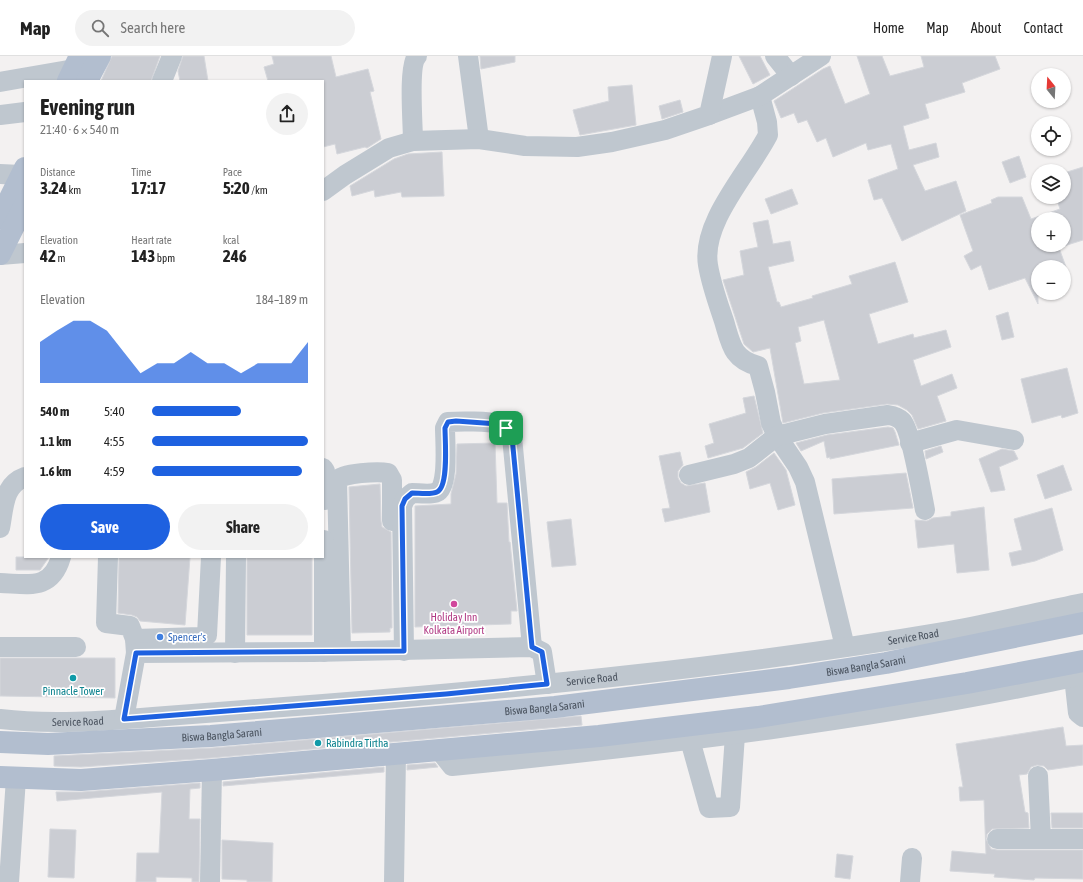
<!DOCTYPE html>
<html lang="en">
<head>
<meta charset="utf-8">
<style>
  :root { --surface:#fff; --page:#f2f2f2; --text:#222; --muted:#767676; --line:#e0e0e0; --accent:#1e61e0 }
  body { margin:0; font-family:"Asap Condensed",sans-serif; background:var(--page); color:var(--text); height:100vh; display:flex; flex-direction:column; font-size:15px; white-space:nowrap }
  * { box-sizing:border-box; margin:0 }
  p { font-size:13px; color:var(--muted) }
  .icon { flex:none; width:22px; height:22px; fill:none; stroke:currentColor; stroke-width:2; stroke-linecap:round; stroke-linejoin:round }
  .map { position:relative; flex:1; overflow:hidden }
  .side { position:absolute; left:24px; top:24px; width:300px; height:478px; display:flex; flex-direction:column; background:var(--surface); border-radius:0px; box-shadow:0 1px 3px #0004 }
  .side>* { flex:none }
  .needle { width:26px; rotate:342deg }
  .fabs { position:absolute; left:1031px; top:12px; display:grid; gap:8px }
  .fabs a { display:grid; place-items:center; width:40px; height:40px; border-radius:50%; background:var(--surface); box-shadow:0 1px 3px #0004; font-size:20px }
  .pin { position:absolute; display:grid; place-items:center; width:34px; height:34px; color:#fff; margin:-17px; border-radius:8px; box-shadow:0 2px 6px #0006 }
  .round { display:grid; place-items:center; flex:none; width:42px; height:42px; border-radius:21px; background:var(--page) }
  .summary { display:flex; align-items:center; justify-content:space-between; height:68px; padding:0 16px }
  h1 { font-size:22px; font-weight:700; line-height:30px }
  .stats { display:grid; grid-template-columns:repeat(3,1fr); gap:6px; height:68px; padding:4px 16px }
  .stats div { display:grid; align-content:center }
  .stats b { font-size:17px; font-weight:700 }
  .stats small { font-size:11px; font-weight:400 }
  .stats p { font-size:11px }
  .chart { height:112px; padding:8px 16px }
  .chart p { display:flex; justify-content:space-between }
  .chart svg { width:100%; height:72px; margin-top:4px; fill:var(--accent); opacity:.7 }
  .button { display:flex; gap:8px; margin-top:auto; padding:8px 16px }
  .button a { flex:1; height:46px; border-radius:24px; background:var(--accent); color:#fff; font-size:16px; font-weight:700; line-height:46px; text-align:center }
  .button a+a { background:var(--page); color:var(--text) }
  ul { padding:0 16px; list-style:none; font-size:13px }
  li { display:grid; grid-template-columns:64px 48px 1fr; align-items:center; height:30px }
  li i { height:10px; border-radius:5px; background:var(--accent) }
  header { display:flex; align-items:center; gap:24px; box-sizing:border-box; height:56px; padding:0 20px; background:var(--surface); border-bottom:1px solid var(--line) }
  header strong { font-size:19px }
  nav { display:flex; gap:22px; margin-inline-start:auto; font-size:14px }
  .search { width:280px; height:36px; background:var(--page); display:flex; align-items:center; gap:10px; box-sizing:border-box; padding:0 14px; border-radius:22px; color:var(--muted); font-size:15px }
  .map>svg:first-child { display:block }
  .building { fill:#cbcdd3; stroke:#d5d7dc; fill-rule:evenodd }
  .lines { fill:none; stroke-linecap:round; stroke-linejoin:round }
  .minor { stroke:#bfc7cf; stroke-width:20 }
  .major { stroke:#b2becf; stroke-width:22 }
  .route-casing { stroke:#fff; stroke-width:8 }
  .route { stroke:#1e61e0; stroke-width:5 }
  .hotel-dot { fill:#d1479c; stroke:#fff; stroke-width:1.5 }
  .shop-dot { fill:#3f7fe0; stroke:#fff; stroke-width:1.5 }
  .culture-dot { fill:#0f9aa8; stroke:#fff; stroke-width:1.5 }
  .labels { text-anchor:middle; stroke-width:3.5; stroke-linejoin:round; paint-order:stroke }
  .hotel-label { font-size:11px; fill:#b23c85; stroke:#fff }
  .street-label { font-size:11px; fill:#49525e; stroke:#fff }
  .shop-label { font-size:11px; fill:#366cbe; stroke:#fff; text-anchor:start }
  .culture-label { font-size:11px; fill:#0d838f; stroke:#fff }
</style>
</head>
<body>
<header>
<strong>Map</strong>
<div class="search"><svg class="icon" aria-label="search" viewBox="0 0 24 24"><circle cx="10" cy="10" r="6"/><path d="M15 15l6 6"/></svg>Search here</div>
<nav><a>Home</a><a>Map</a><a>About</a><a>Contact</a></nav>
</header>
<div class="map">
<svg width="1083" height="826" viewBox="0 0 1083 826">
  <rect width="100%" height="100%" fill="#f3f1f1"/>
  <!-- building -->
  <path class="building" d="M112,0H160L151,25H101Z
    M183,0H204L208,25H180L178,15Z
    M272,0H331L336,21L368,13L374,35L370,36L381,83L367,92L365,91L337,98L335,88L323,91V25H268L264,11L274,8Z
    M480,0H515V6L481,13Z
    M739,0H760L770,19L753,28Z
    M857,0H882L890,20L924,11L921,0H995L1000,13L962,27L965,36L925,48L929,62L903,70L909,94L936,87L939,101L913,109L925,135L956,125L966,155L902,185L882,142L874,144L868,124L898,113L891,88L868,94L866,87L833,101L826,82L817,86L807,64L798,67L794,57L781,62L774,45L823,13L830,10L845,48L870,38Z
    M632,29L636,69L580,79L573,54L609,45L608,31Z
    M680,44L683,56L662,63L659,50Z
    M442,96L444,140L402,141L401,136L375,141L374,134L352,140L350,130L394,103L408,98Z
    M1019,100L1026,121L1010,127L1002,106Z
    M1083,111V184L1064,190V163H1038V189H1058L1066,211H1038V248L1025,222L989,234L981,209L971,214L964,200L973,195L960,159L992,147L991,144L998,141H1022L1031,163L1060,153L1056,141H1064V117Z
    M792,133L798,148L771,158L765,143Z
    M768,164L773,188L790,185L794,205L768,211L777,246H779L781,251L813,242L812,240L852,228L849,220L895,206L908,246L869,258L878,288L913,278L914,282L946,274L951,291L913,304L921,330L952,318L957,332L937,340L946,365L918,373L912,359L907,354L898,349L887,348L823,357L783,367L770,292L753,296L744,288L723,224L744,219L740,195L758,191L753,167ZM824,264L840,324L804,328L795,287L801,285L798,271Z
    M1008,256L1014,281L1002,284L996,260Z
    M1067,312L1078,357L1062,362L1061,359L1032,367L1021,323Z
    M754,340L763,377L743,392L708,402L705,390L714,387L709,368L746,357L743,342Z
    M888,371L893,372L895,376L899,389L830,403V401L827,402L824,385L801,395L796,387L827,379Z
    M495,387L497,447H507L509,486H510L517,555H511V568L415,571V450L451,448V438L456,418L457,388Z
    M941,390L943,396L926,403L925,395Z
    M1002,393L1014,395L1018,403L999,411L1005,434L991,436L979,403Z
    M680,396L683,409L678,415V422L681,427L686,430L705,427L710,456L665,466L662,453L670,452L659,400Z
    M774,397L786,414L795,449L778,454L770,427L750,433L746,416L756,411Z
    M1063,409L1072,434L1045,443L1037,419Z
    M906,417L913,452L834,458L832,423Z
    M380,428L381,465L382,471L391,476L392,572H390V576L352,577L349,431Z
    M984,451L989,514L957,517L954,488L918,492L915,464L927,465L933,462L951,460V456Z
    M1052,452L1063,494L1035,505L1012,510L1009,497L1022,494L1014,463Z
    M571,463L576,509L552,511L547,466Z
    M16,501H49L40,514H16Z
    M119,501H190L185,569L140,565L137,561L132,559L118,557Z
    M247,501H312V579H247Z
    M0,602H115V642L0,640Z
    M581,660L582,669L211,702L81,711L54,710V700L212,692Z
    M1063,671L1066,690L1083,689V709L1048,714L1044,710L1037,709L1031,711L1027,718L1019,719L1025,756L1028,757L1029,772L992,773L987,778L986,783L991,793L997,794H1083V823L1035,822L1034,824L994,821L995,818L950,815L952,795L986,798L984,744L960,745L959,731H963L956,688Z
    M435,707L438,711L407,714V709Z
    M384,711V716L223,730V726Z
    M200,727V732L190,733L189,763H200L199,826H192V822L156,821V826H136L137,797H159L162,736L57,745L56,736H82Z
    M1051,757H1083V772H1052Z
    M50,773L76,774L74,822L48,821Z
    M222,784L273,787L272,826H247V824L222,823Z
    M837,798L853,800L850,823L835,821Z"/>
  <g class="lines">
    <!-- minor -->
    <g class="minor">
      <path d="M468,0L479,83"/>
      <path d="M775,0L791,20"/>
      <path d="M162,25L172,0"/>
      <path d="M0,26L74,13"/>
      <path d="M760,40L767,66L768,79C749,116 701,166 708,209C711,228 718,247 724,265C731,288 732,303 758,310L765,336L771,367L777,380L798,411L805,426L845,591"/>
      <path d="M0,59L25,56"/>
      <path d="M709,59L760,40L821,0"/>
      <path d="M413,85C413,69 408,10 417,0"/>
      <path d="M0,118L21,119"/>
      <path d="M323,135L345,119L389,92L413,85L479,83L525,90L577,91L612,86L665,74L709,59L722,0"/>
      <path d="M0,199L25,197"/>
      <path d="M910,387L957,374L1014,384"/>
      <path d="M323,412L325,415V444"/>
      <path d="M689,419L734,408L749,402L777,380L825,368L888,359C894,360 898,361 902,365C911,374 922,439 925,454"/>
      <path d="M0,472C4,452 3,429 25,421"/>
      <path d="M108,501L106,567L130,570L135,583L136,597"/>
      <path d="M0,527C29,528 51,535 61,501"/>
      <path d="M135,583L200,581L207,579L211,501"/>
      <path d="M0,591H76"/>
      <path d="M341,595L337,424C343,417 378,415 388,417L392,424V465"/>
      <path d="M404,595L402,450L405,443L412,437C419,437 431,439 437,436C449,431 445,385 445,372L448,366C459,365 489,365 499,368C506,370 508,375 512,381L532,591"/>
      <path d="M324,596V484"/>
      <path d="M235,597L236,501"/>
      <path d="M1074,621L1078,657L1083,661"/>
      <path id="s1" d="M0,663C50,669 103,665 153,661C210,657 266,652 323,648C532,631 742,610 949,575C994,567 1038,556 1083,547"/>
      <path d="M124,663L136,597L314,596L532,591L542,596L547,628"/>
      <path d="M690,684L709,752L730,751L735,679"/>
      <path d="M440,695L452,710C664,689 875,664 1083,619"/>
      <path d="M1038,720L1041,783"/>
      <path d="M997,783H1083"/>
      <path d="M9,826L16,722"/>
      <path d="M210,826L212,714"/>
      <path d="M394,826L396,699"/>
      <path d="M910,826L912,802"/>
    </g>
    <!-- major -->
    <g class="major">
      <path d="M68,25L80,0"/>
      <path d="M87,25L100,0"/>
      <path d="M0,162L25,112"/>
      <path d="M0,198L25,148"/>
      <path id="s2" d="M0,686L48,688L211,680L555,651L789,622L886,607L1083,567"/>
      <path d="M0,721L81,724L212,714L599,680L758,661L967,627L1083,605"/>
    </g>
  </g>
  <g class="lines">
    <!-- route casing -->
    <g class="route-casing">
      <path id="route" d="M456,365L498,368L506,372L512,381L532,591L542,596L547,628L446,638L124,663L136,597L404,595L402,450L405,443L412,437C419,437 431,439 437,436C449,431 445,385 445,372L448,366Z"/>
    </g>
    <!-- route -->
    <use href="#route" class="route"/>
  </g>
  <!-- markers -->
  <circle class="hotel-dot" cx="454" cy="548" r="4"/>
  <circle class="shop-dot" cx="160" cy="581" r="4"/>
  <g class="culture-dot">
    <circle cx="73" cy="622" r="4"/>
    <circle cx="318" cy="687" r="4"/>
  </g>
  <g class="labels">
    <!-- hotel labels -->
    <g class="hotel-label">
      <text x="454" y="565">Holiday Inn<tspan x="454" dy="13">Kolkata Airport</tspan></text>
    </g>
    <!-- street labels -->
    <g class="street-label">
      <text dy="4" stroke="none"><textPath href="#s1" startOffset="918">Service Road</textPath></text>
      <text dy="4" stroke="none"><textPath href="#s2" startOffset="870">Biswa Bangla Sarani</textPath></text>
      <text dy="4" stroke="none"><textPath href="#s1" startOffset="594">Service Road</textPath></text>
      <text dy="4" stroke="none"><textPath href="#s2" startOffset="546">Biswa Bangla Sarani</textPath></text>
      <text dy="4" stroke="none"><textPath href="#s1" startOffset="78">Service Road</textPath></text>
      <text dy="4" stroke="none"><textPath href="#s2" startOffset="222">Biswa Bangla Sarani</textPath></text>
    </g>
    <!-- shop labels -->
    <g class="shop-label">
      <text x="168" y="585">Spencer's</text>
    </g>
    <!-- culture labels -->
    <g class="culture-label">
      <text x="73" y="639">Pinnacle Tower</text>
      <text x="326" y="691" text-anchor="start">Rabindra Tirtha</text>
    </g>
  </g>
</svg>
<div class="fabs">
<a><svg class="needle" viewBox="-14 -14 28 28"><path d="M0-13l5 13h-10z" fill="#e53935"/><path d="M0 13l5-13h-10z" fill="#767676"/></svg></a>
<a><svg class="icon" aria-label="locate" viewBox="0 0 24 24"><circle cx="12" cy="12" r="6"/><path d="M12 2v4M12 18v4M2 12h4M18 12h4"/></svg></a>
<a><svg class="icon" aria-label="layers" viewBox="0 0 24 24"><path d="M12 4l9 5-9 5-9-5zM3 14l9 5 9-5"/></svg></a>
<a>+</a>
<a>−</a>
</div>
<div class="pin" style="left:506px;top:372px;background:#1e9e55"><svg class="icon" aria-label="arrive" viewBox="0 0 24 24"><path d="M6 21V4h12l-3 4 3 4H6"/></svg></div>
<section class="side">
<div class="summary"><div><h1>Evening run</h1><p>21:40 · 6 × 540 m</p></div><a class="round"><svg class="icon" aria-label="share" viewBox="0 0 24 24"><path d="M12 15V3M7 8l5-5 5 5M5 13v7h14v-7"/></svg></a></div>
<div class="stats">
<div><p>Distance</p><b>3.24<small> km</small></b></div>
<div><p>Time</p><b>17:17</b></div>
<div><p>Pace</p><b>5:20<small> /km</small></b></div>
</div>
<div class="stats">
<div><p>Elevation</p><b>42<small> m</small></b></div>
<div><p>Heart rate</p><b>143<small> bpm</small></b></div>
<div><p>kcal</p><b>246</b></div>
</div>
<div class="chart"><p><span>Elevation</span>184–189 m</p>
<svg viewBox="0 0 160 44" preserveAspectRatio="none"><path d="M0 44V19L10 12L20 6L30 6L40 12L50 25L60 38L70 32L80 32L90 25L100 32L110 32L120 38L130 32L140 32L150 32L160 19V44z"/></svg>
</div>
<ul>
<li><b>540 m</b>5:40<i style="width:57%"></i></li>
<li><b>1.1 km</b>4:55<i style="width:100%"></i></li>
<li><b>1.6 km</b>4:59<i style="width:96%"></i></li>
</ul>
<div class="button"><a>Save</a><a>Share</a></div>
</section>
</div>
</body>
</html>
